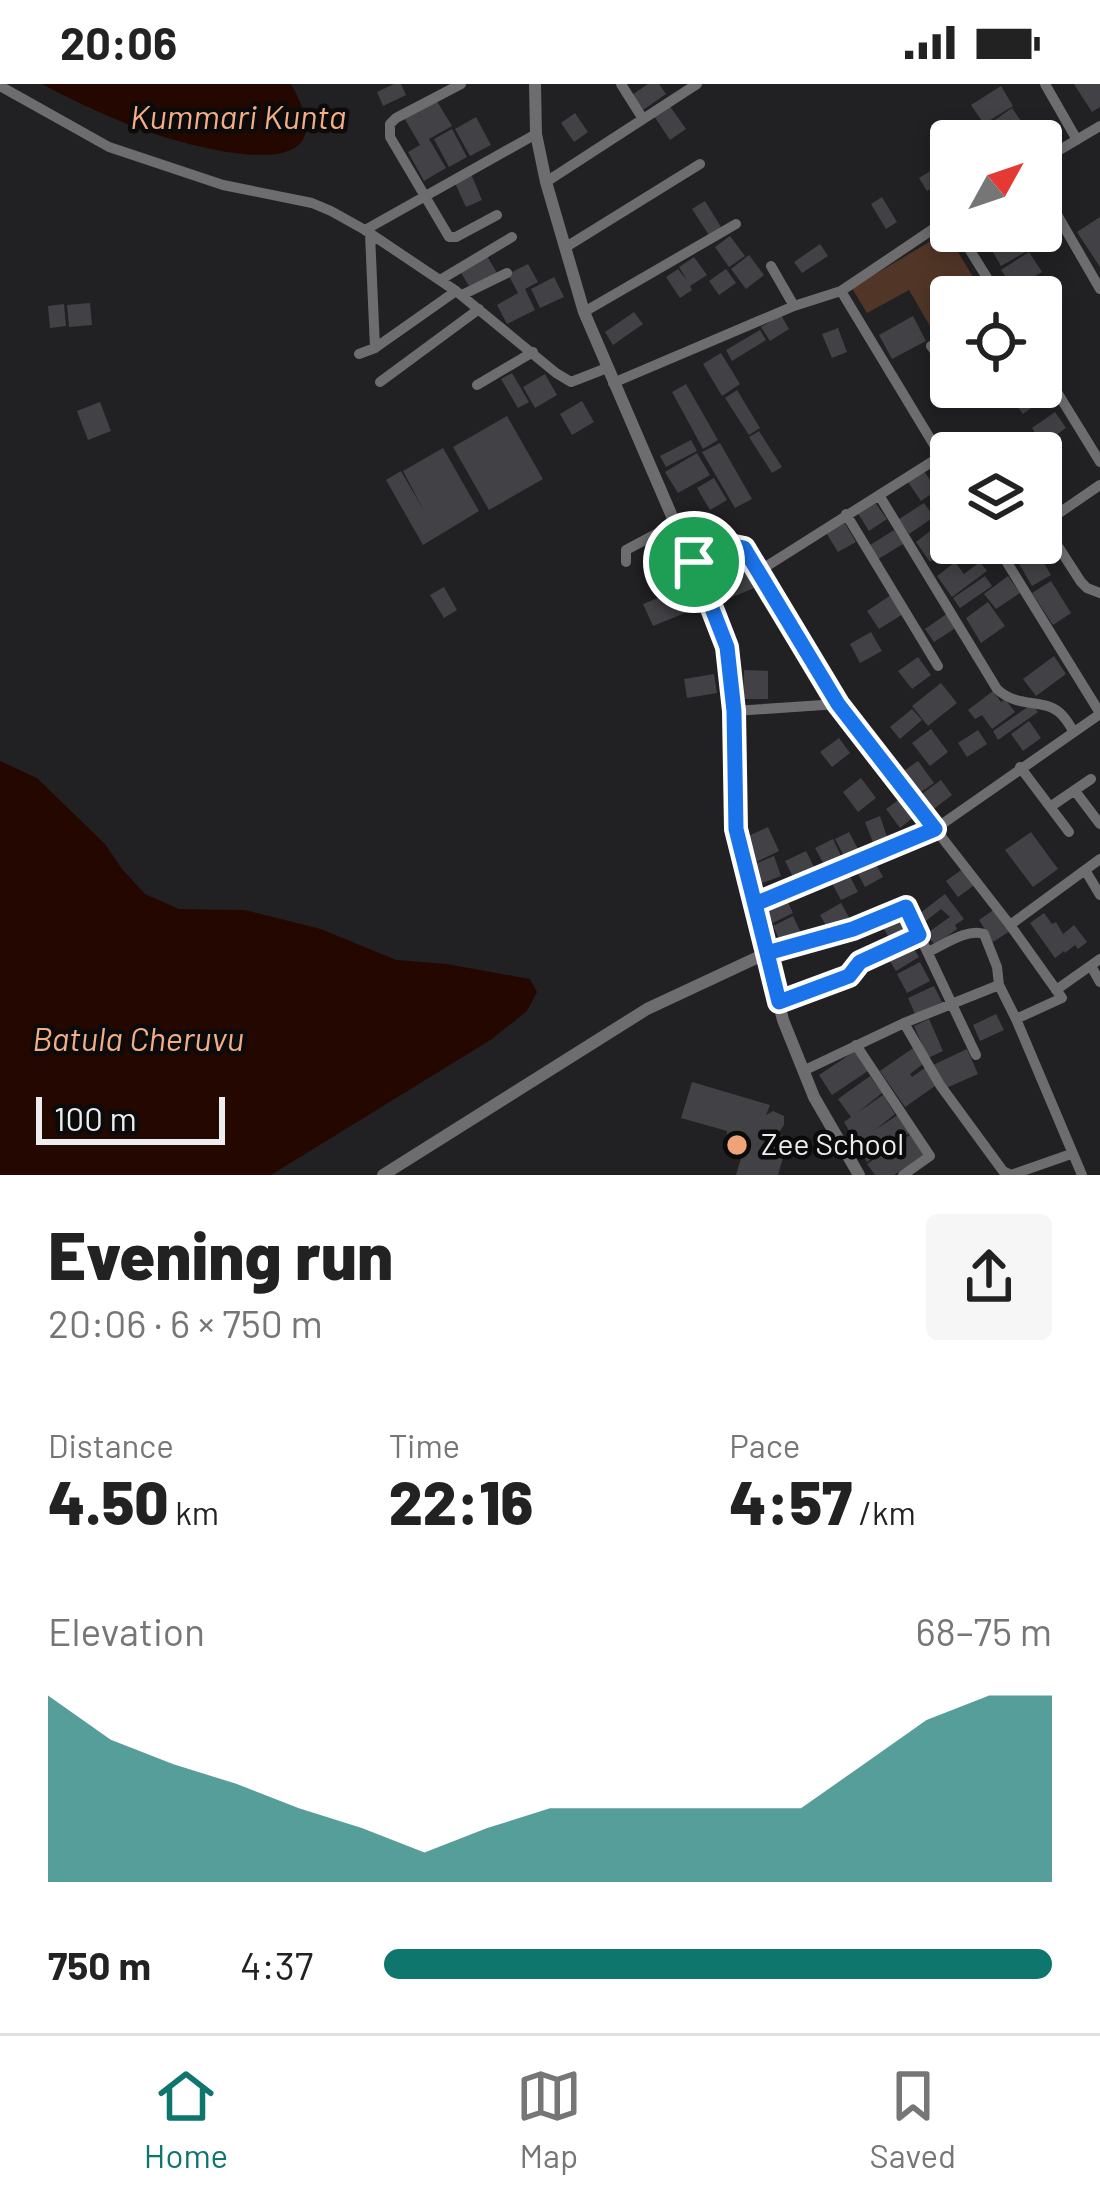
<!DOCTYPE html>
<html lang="en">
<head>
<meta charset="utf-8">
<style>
  :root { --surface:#fff; --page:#f6f6f6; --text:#222; --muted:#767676; --line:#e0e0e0; --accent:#0f766e }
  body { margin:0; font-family:Barlow,sans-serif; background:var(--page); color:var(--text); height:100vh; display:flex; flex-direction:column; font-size:45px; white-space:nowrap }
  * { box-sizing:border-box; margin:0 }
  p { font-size:39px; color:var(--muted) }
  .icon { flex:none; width:66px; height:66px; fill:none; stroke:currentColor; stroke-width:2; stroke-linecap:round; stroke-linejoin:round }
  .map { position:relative; height:1091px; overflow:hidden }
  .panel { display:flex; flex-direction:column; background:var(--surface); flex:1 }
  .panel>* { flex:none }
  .needle { width:78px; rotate:50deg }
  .fabs { position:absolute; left:930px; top:36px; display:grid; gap:24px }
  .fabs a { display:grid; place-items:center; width:132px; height:132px; border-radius:12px; background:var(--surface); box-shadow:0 6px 18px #0003; font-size:60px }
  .scale { position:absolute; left:36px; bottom:30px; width:189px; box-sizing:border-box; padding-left:12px; border:6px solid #ededef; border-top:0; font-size:33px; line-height:42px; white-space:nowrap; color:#ededef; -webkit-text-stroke:9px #0b0b0c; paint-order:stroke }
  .pin { position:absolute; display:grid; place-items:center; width:102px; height:102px; color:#fff; margin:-51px; border:6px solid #fff; border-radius:50%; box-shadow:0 3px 12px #0007 }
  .round { display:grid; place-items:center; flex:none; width:126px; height:126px; border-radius:12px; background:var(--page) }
  .head { display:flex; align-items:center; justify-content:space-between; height:204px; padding:0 48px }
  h1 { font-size:66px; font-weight:800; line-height:90px }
  .metrics { display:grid; grid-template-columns:repeat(3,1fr); gap:18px; height:204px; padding:12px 48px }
  .metrics div { display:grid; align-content:center }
  .metrics b { font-size:60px; font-weight:800 }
  .metrics small { font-size:33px; font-weight:400 }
  .metrics p { font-size:33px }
  .chart { height:336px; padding:24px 48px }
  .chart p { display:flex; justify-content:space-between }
  .chart svg { width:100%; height:216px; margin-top:12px; fill:var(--accent); opacity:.7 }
  ul { padding:0 48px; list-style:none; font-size:39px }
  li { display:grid; grid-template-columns:192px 144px 1fr; align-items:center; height:90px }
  li i { height:30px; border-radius:15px; background:var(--accent) }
  .status { display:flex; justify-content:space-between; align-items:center; height:84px; padding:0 60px; background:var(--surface); direction:ltr }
  .status svg { height:33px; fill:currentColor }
  .menu { display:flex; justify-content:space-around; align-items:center; height:168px; border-top:3px solid var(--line); background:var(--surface); font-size:33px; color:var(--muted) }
  .menu a { display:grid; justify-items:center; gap:6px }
  .menu .on { color:var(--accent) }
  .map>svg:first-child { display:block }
  .green { fill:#513627 }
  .water { fill:#240800 }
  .building { fill:#424246 }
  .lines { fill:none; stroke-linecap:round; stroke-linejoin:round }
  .minor { stroke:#6d6d6f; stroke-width:10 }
  .tertiary { stroke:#6d6d6f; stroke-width:12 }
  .route-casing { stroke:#fff; stroke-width:24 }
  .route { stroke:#1a73e8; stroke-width:15 }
  .poi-dot { fill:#f0a278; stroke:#0b0b0c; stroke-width:4.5 }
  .labels { text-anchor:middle; stroke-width:9; stroke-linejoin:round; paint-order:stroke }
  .poi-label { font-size:30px; fill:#ededef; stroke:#0b0b0c; text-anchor:start }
  .water-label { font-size:33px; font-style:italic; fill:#f5ad86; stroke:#0b0b0c }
</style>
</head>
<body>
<div class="status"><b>20:06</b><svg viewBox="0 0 49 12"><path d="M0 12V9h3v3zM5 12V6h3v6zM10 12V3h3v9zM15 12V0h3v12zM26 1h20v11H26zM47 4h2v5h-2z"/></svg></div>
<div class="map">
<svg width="1100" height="1091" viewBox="0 0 1100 1091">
  <rect width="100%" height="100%" fill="#212124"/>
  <!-- green -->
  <path class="green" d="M946,148L985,213H951V278L909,206L867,229L852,204Z"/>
  <!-- water -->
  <path class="water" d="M42,0H291C298,13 307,30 306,44C304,101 156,52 127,40C98,28 70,15 42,0Z
    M0,677L37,694L105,760L122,785L145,810L179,825L245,826L321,845L396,876L447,880L530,895L537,908L527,927L492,955L271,1091H0Z"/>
  <!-- building -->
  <path class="building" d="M394,0H401L406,11L383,22L377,8Z
    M648,0H659L666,10L643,26L632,11Z
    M1074,0H1100V23L1092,28Z
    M1001,2L1013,22L984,40L971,21Z
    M435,14L452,42L429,55L446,84L424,97L408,68L420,61L403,32Z
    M669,21L686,45L670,56L654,32Z
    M1012,24L1025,43L1034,57H1013L1010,53L1005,57H996L986,42Z
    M575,29L588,48L574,58L561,39Z
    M476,33L491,61L470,72L455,45Z
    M452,45L467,73L449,83L434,55Z
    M951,74V92L927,107L919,94Z
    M471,90L482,116L466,123L454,97Z
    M882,113L897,138L886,145L871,120Z
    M705,117L721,143L709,151L692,125Z
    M1048,128L1058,147L1031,163L1022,147H1041V132Z
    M1100,133V183L1077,148Z
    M1018,147L1029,166L1001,182L990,163Z
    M730,152L745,172L729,183L715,163Z
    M820,160L828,172L802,189L794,178Z
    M1029,168L1042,188L1014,205L1001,186Z
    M749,171L764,191L746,205L731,185Z
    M487,172L497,189L470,204L460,187Z
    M694,173L707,191L690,202L692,206L680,214L666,193L678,185L687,196L679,183Z
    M528,180L538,198L525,205L535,226L507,240L497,221L518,209L508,190Z
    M726,185L736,199L719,211L709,197Z
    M554,193L564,213L540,224L531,205Z
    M90,219L92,241L69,243L67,221Z
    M64,220L66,242L50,244L48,222Z
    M634,228L643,240L613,261L605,248Z
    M781,231L789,245L770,257L761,243Z
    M913,232L926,257L892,275L879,251Z
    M838,244L847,268L832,274L822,250Z
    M760,246L766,256L732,277L726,266Z
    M721,269L740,300L722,312L703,280Z
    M512,289L529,318L518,324L501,295Z
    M545,290L557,311L535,324L523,303Z
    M686,300L718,356L703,365L672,308Z
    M1028,303H1038L1046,313L1023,330L1012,315Z
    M737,306L760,344L749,351L725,314Z
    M582,317L594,338L572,351L560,330Z
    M100,318L111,347L88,356L77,327Z
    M1055,328L1066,344L1043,360L1032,344Z
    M507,332L543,395L489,426L453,363Z
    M759,347L782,383L772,389L749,353Z
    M691,356L697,367L666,383L660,372Z
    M720,359L752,415L735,424L702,368Z
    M443,364L479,427L423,461L386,396L401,387L424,427L403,387Z
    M697,369L710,391L678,409L665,388Z
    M924,387L937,406L921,417L908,398Z
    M714,394L727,416L710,426L697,404Z
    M874,417L887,435L869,447L857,428Z
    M924,419L934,433L909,450L899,435Z
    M843,436L856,458L838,468L825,447Z
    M938,441L953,462L930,478L916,458Z
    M894,446L903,460L875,477L867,463Z
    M1007,459H1032L1051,491L1032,502Z
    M737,463L754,504L730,514L713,473Z
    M955,478L964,490L980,478L987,487L952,513L937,492Z
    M985,492L992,502L960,524L953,514Z
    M1008,492L1020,509L996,525L984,510Z
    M1051,497L1071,529L1053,541L1032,509Z
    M688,502L697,524L653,542L643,520Z
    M444,503L457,526L444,534L430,511Z
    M891,511L903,530L879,545L867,527Z
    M988,518L1005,542L981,559L966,534Z
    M948,529L957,543L934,558L925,545Z
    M871,548L882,567L860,579L850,560Z
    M1054,572L1066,590L1036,612L1023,595Z
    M918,573L931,591L912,605L898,587Z
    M744,586L768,587V615H743Z
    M714,590L717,609L687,614L684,595Z
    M941,599L957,619L928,642L912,622Z
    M993,607L1001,618L1005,615L1015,628L992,645L982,631L975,635L968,626Z
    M1032,620L1038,628L998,656L993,647Z
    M912,625L922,636L900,655L890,643Z
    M1029,637L1041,654L1023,667L1011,650Z
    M931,645L948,668L930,682L912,659Z
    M978,646L987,660L967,673L958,659Z
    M839,654L850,669L832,683L820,668Z
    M918,677L934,699L914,713L898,691Z
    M861,694L876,714L858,728L843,708Z
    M941,696L952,711L926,731L915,715Z
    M901,714L915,732L900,744L886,725Z
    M880,732L888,756L874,761L865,738Z
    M768,743L779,767L756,778L744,754Z
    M849,748L860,769L846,776L835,755Z
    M1031,748L1058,785L1033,803L1005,766Z
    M833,755L843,776L826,784L815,764Z
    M806,767L816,787L795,797L785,777Z
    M774,772L781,792L757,801L750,782Z
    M873,775L883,793L865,803L855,784Z
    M845,783L858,808L841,816L828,792Z
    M964,784L976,800L958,813L946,797Z
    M945,810L964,835L955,841L957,845L935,861L926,850L950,833L941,825L921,841L915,833Z
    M785,812L793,829L773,839L765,822Z
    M841,819L851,837L830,849L820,831Z
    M995,825L1010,847L993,858L979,836Z
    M900,827L912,847L892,859L880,838Z
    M1044,829L1052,840L1056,838L1063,850L1074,841L1087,858L1078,865L1075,861L1065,869L1064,867L1055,874L1030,839Z
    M793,832L801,849L781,859L773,842Z
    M909,857L919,873L896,887L886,871Z
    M920,878L930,897L907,909L897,890Z
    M934,902L942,918L915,930L908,914Z
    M996,930L1004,946L980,957L973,941Z
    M929,935L943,967L928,974L914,942Z
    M916,962L927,977L910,990L912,993L926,983L938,1000L905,1023L880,987Z
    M967,965L978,990L944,1005L933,981Z
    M855,967L868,987L832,1011L819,991Z
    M870,992L882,1009L857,1029L883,1011L895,1030L875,1046L899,1030L911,1048L867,1078L844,1038L851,1033L838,1015Z
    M692,998L770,1021L766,1031L773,1027L784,1032V1041L779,1048L769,1049L789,1053L778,1091H736L741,1074L726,1066L727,1047L681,1034Z
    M911,1050L925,1070L894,1091H875L867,1080Z"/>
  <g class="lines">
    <!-- minor -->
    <path class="minor" d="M461,0L396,34L390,40V53L449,153H456L497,131
      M621,0L643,35
      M1045,0L1077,56
      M0,2L109,63L223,101L312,119L331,127L365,146L456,207L556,289L571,298L607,284
      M1041,77L1100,42
      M546,98L697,0
      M1041,103L1100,205
      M365,146L536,50
      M958,147L999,213
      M370,150L375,264
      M566,163L700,80
      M771,182L794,222
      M440,196L512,153
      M841,207L951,389
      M462,211L507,189
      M584,228L736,140
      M931,262L951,288
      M359,270L375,264L456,207
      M1041,282L1100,378
      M380,298L479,225
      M613,299L794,222L841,207L951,133
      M477,301L533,268
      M879,411L997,605C1019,626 1046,613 1062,631C1067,636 1070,642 1074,648
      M846,430L938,582
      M1041,436L1081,498L1087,504L1100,509
      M1043,440L1100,401
      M995,459L1100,629
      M626,478V466L675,440
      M695,478L729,461L744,465L838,620L1010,841L1062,914L1016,935
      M759,487L941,372
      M734,627L838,620
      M1020,683L1069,748
      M1075,707L1100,740
      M1050,723L1091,695
      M1085,786L1100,811
      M755,820L935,745L1100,630
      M1010,841L1100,775
      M928,868C944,861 967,844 984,850L997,883L999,901
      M767,869L853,845L906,823L976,971
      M1091,882L1100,898
      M1056,906L1100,875
      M779,918L849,892L859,878L919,851
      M904,939L999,901L1016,935L1082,1091
      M856,961L930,1072L903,1091
      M803,987L904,939L940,1001L1003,1087L1011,1091L1071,1070"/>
    <!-- tertiary -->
    <path class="tertiary" d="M535,0L536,50L546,98L584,228L677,444L695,478L727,564L734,627L733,695L736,745L783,936L814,1013L859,1091
      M383,1091L647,925L767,869"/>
  </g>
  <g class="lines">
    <!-- route casing -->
    <g class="route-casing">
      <path id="route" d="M694,478L727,563L734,627L736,745L767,869L853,845L906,823L919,851L860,878L849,892L779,918L755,820L935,745L838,620L744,464L729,461L694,478"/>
    </g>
    <!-- route -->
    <use href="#route" class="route"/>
  </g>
  <!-- markers -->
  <circle class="poi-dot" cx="737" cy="1061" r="12"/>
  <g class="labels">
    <!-- poi labels -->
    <g class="poi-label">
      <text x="761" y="1071">Zee School</text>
    </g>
    <!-- water labels -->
    <g class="water-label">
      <text x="238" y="45">Kummari Kunta</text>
      <text x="138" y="967">Batula Cheruvu</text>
    </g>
  </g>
</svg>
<div class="fabs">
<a><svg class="needle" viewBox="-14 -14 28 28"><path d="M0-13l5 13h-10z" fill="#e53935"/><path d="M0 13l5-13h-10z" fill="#767676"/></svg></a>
<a><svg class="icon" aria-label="locate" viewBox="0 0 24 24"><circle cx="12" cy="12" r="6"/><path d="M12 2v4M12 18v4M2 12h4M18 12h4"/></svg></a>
<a><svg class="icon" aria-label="layers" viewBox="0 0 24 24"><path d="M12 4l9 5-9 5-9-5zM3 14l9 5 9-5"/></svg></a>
</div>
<div class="scale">100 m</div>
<div class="pin" style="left:694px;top:478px;background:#1e9e55"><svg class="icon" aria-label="arrive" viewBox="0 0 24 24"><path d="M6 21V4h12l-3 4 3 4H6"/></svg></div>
</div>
<section class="panel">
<div class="head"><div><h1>Evening run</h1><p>20:06 · 6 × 750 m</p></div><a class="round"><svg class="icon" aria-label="share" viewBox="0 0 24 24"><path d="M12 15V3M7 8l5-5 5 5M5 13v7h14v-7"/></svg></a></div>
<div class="metrics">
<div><p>Distance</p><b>4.50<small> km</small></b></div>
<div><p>Time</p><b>22:16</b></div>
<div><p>Pace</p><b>4:57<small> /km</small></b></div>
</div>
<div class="chart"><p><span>Elevation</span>68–75 m</p>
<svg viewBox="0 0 160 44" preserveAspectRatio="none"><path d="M0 44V6L10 15L20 20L30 24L40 29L50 33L60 38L70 33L80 29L90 29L100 29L110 29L120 29L130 20L140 11L150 6L160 6V44z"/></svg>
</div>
<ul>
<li><b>750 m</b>4:37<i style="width:100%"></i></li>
</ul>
</section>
<nav class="menu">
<a class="on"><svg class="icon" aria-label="home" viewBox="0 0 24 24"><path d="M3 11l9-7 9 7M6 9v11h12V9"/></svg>Home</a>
<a><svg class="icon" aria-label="map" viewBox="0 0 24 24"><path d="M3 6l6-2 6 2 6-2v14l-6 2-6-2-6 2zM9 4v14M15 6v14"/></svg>Map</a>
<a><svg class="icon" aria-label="saved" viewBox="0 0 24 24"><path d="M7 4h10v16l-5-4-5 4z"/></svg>Saved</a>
</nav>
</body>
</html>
